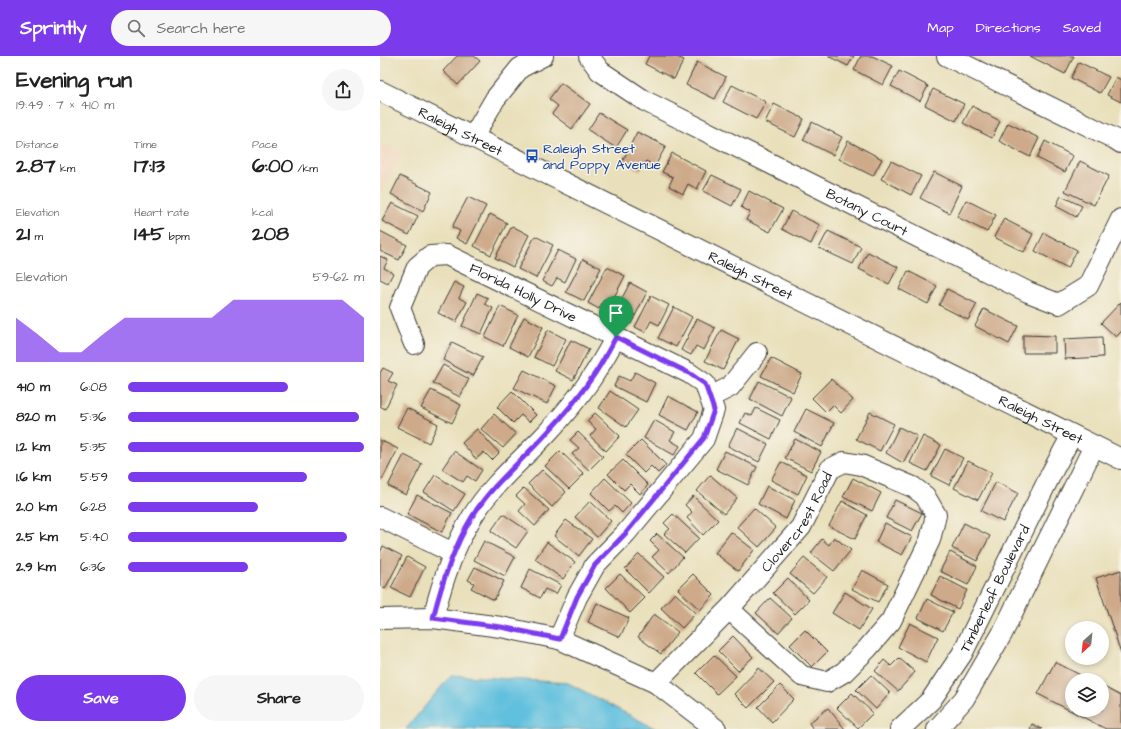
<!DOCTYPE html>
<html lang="en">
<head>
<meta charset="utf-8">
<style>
  :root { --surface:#fff; --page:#f6f6f6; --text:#222; --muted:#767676; --accent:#7c3aed }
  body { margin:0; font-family:"Architects Daughter",sans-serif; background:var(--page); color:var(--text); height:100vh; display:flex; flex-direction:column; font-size:15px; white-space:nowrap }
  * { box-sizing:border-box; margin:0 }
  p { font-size:13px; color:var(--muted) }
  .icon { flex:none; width:22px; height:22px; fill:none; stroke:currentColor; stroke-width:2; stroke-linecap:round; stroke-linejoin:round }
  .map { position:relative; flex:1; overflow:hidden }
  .sheet { display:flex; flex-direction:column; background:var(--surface); width:380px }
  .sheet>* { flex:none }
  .needle { width:26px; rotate:207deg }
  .buttons { position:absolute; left:685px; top:565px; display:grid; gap:8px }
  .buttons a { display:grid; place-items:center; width:44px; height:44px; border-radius:50%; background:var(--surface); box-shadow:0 2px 6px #0003; font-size:20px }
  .pin { position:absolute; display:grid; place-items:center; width:34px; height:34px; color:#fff; margin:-41px -17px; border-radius:50% 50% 50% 0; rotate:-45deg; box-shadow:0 0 4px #0007 }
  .pin .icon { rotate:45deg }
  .round { display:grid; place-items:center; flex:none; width:42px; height:42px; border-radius:21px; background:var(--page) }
  .headline { display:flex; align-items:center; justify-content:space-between; height:68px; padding:0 16px }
  h1 { font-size:22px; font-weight:700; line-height:30px }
  .figures { display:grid; grid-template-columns:repeat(3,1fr); gap:6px; height:68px; padding:4px 16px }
  .figures div { display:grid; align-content:center }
  .figures b { font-size:20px; font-weight:700 }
  .figures small { font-size:11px; font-weight:400 }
  .figures p { font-size:11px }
  .chart { height:112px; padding:8px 16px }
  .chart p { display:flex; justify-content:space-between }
  .chart svg { width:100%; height:72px; margin-top:4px; fill:var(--accent); opacity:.7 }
  .button { display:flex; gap:8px; margin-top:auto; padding:8px 16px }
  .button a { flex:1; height:46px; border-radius:24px; background:var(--accent); color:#fff; font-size:16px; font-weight:700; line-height:46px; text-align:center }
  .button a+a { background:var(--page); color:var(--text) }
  ul { padding:0 16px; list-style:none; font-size:13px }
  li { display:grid; grid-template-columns:64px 48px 1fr; align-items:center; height:30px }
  li i { height:10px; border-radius:5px; background:var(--accent) }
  header { display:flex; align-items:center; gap:24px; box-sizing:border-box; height:56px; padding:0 20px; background:var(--accent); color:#fff }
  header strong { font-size:19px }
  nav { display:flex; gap:22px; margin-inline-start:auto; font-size:14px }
  .search { width:280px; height:36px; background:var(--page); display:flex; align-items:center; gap:10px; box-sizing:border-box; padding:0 14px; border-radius:22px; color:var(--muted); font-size:15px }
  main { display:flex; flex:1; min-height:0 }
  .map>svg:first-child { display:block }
  .built { fill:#f0d5bc }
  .water { fill:#60c0de; stroke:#3e6e7d }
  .building { fill:#ceaa8a }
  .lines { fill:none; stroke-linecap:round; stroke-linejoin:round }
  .minor-casing { stroke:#3b3934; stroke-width:22 }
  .minor { stroke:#fff; stroke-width:20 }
  .route-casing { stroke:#fff; stroke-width:8 }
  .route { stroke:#7c3aed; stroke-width:5 }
  .labels { text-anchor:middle; stroke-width:3; stroke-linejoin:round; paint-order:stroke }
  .street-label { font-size:14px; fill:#1c1c1c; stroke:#f7f3e8 }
  .transit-label { font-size:14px; fill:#164399; stroke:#f7f3e8; text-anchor:start }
</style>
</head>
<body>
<header>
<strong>Sprintly</strong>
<div class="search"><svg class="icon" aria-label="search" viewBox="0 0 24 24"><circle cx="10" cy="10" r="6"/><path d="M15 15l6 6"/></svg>Search here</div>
<nav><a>Map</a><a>Directions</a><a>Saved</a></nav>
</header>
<main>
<section class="sheet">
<div class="headline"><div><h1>Evening run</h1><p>19:49 · 7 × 410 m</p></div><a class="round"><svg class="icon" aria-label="share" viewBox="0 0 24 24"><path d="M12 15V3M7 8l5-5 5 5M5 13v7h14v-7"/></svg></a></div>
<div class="figures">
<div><p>Distance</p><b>2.87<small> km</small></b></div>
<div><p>Time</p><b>17:13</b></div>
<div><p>Pace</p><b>6:00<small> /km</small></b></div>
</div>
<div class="figures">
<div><p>Elevation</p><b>21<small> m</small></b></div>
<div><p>Heart rate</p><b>145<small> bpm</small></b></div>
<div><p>kcal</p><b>208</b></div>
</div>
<div class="chart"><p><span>Elevation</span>59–62 m</p>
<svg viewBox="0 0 160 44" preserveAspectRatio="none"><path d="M0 44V17L10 27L20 38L30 38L40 27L50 17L60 17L70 17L80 17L90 17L100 6L110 6L120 6L130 6L140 6L150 6L160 17V44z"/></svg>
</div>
<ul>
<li><b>410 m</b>6:08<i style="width:68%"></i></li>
<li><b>820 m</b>5:36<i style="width:98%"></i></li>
<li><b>1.2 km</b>5:35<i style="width:100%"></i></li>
<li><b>1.6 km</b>5:59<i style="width:76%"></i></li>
<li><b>2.0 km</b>6:28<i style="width:55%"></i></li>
<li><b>2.5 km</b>5:40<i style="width:93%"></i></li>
<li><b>2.9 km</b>6:36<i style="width:51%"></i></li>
</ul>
<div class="button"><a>Save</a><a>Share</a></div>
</section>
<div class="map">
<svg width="741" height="673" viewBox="0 0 741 673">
  <rect width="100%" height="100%" fill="#f7f3e8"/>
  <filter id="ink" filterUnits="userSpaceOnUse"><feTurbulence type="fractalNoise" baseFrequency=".025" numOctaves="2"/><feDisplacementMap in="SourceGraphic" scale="8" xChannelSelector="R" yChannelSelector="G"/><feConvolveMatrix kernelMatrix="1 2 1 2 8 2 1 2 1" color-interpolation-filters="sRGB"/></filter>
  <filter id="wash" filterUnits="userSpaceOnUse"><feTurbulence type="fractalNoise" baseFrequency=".012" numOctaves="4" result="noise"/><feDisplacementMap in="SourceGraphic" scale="16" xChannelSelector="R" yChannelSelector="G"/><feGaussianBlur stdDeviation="0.9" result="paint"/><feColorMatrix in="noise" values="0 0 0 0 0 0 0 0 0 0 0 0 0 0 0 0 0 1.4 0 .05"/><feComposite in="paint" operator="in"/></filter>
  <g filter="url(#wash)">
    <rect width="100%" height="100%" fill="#e9e0bb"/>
    <!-- built -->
    <path class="built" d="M0,85L22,96L0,140Z"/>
    <!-- water -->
    <path class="water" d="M71,619L188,627L276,673H26Z"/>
    <g id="blocks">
      <!-- building -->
      <path class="building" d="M77,0H94L100,5L78,29L63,15Z
        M269,0H295L304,4L294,23L265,8Z
        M448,0H474L468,10Z
        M481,0H492L513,10L503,29L474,14Z
        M650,0H694L685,18Z
        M317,6L346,21L335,43L306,29Z
        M699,6L729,21L720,37L691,22Z
        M519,15L548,30L540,45L511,30Z
        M736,21L741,24V46L727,39Z
        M181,27L210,48L192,73L172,58L178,50L169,43Z
        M352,29L386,46L376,63L343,46Z
        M553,33L584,48L576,65L545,49Z
        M394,48L424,63L415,81L385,66Z
        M592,50L620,65L612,82L583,67Z
        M219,57L247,74L236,92L208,74Z
        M432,66L462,81L453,99L423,84Z
        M628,67L659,82L650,101L619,85Z
        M257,76L286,90L275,110L266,105L260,115L242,106Z
        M468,85L502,103L493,120L459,103Z
        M665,85L693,100L685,116L657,102Z
        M292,97L326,115L317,133L308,128L303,138L289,130L293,121L282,116Z
        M511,105L541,120L531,139L501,123Z
        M700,105L729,120L714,149L685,135Z
        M554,116L582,130L569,157L540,142Z
        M332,119L361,133L352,150L323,135Z
        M20,120L52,136L43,155L11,138Z
        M369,135L403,153L390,176L366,164L370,156L361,151Z
        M681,140L702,150L696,161L676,150Z
        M88,141L106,150L87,188L76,182L80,175L72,171Z
        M586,144L616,159L607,176L577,161Z
        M12,147L38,160L29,179L2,165Z
        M411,155L440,169L431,188L402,173Z
        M110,158L127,167L111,199L94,190Z
        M624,163L653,178L644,196L614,181Z
        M132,170L149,179L133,211L115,202Z
        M0,175L27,189L19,204L0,195Z
        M448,175L481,191L473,208L439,192Z
        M664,177L697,194L688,212L655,195Z
        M155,180L173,189L156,222L138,213Z
        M178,194L196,203L185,226L177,222L172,230L162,225Z
        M488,196L518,211L509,228L479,213Z
        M0,200L8,204L4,212L13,217L8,227L0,223Z
        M203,203L221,212L204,245L186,236Z
        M227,211L245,220L231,247L224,243L219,253L208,247Z
        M528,215L557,230L548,248L519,233Z
        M74,226L84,231L79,242L87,246L76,266L58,257Z
        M250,227L267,236L251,268L233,259Z
        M567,233L597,248L588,264L559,249Z
        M97,237L108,242L105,248L113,252L101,278L82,270Z
        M271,240L289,249L279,269L271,265L265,276L255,271Z
        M741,246V276L736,281L721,267Z
        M120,250L138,259L123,290L105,281Z
        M294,251L312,261L296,291L278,282Z
        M604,253L638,270L629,288L595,270Z
        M144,261L163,271L148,301L129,291Z
        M317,263L335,272L324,294L316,290L311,299L301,294Z
        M168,274L186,283L172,310L154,301Z
        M341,274L359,283L343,314L325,305Z
        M643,279L675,280V297H643Z
        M722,281L723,301L685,303L684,283Z
        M191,284L209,293L193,324L175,315Z
        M72,286L103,301L93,320L63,304Z
        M391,302L422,318L413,336L381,320Z
        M63,309L89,323L80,341L53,327Z
        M3,312L13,317L8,325L17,329L5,353L0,350V317Z
        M144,314L176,330L167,348L134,332Z
        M255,316L275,327L266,346L234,330L239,320L250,325Z
        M451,323L473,344L461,357L453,349L446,356L432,342Z
        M379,325L411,341L402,360L370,343Z
        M51,334L81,349L72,367L41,352Z
        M132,335L156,359L149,366L141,359L133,367L117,351Z
        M230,335L258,354L246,371L219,352Z
        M288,340L318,356L308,374L279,359Z
        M27,352L58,368L49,387L17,371Z
        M376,352L400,364L391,383L360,367L365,357L372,360Z
        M426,353L454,367L442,391L414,376Z
        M490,356L514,368L500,395L476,383Z
        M215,357L240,380L226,395L210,380L216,373L207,365Z
        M114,358L136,378L123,392L101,373Z
        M274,364L295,376L290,384L300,390L294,399L264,382Z
        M519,371L537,380L523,407L506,397Z
        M357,372L388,388L379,406L348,390Z
        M97,373L119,397L112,404L104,396L96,403L82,387Z
        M198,376L223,400L209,414L192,398L199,392L190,384Z
        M543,380L561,389L547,415L530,407Z
        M415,383L441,396L431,415L405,402Z
        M0,384L18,393L2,424L0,423Z
        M261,384L286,409L278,417L271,410L264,417L246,399Z
        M565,393L583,402L569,429L551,420Z
        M74,395L102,414L95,425L87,420L83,426L62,413Z
        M180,395L204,418L189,433L165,410Z
        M345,395L377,411L368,429L336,413Z
        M24,399L42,408L26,439L8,430Z
        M243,404L268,429L260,438L250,428L244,434L228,418Z
        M588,405L612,417L598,444L574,432Z
        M401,406L427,419L418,438L391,424Z
        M162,414L186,436L172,451L148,428Z
        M55,419L85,438L74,455L44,436Z
        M330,419L357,442L344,458L317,435Z
        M225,422L251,447L242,457L235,450L229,455L211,437Z
        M473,422L501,437L492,455L463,441Z
        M616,426L638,437L623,466L601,455Z
        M387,430L415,444L406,463L378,448Z
        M144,432L169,454L155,470L139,455L145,448L136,440Z
        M37,439L72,457L62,476L27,458Z
        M313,440L338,464L323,479L307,462L312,456L305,449Z
        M515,444L542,457L532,475L506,462Z
        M210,445L231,465L217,481L195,461Z
        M462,445L487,459L475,483L449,470Z
        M374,452L396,472L379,491L357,471Z
        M123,458L148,475L136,492L111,475Z
        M293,458L319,482L305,497L284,478L290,473L284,467Z
        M186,464L212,483L199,500L174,480Z
        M505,467L532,481L522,499L496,486Z
        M584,467L610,480L597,505L572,492Z
        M351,476L374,494L358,515L335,497Z
        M277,478L303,501L289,517L272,501L279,494L270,485Z
        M454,481L471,494L454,515L431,497L442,483L449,489Z
        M104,485L135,501L125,520L94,504Z
        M167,486L195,506L183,523L155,503Z
        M3,490L22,500L5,533L0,530V497Z
        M570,496L597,510L588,529L560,515Z
        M259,498L284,521L269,537L245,513Z
        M27,501L45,511L30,541L11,532Z
        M424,502L447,521L433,537L410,518Z
        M95,511L124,525L114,544L91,532L94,527L88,524Z
        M150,513L181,529L176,538L165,533L160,542L141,532Z
        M482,514L508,528L498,546L472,533Z
        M741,514V597L716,522Z
        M240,518L265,542L250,557L226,532Z
        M313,518L334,539L320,554L298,533Z
        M560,520L587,534L578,553L551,539Z
        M408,522L429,544L415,558L393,537Z
        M465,536L492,553L479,574L452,557Z
        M295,537L316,557L302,572L281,552Z
        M390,542L412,562L398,577L376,557Z
        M547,543L573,556L563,575L538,562Z
        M217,547L249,562L240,581L208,566Z
        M274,558L298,576L281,598L258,581Z
        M530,567L558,581L546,606L518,591Z
        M425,574L447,596L432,611L410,589Z
        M353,580L373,601L358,615L338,595Z
        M334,599L356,620L337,638L316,617Z
        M519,602L535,616L518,635L495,615L504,604L511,610Z
        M675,606L710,624H692V654H722V630L741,640V673H726L658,638Z
        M379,612L394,626L368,652L354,638Z
        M491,619L510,637L496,653L476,634Z
        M400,629L414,643L392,666L378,651Z
        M472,637L493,657L478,672L457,652Z
        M448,652L465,673H433L429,667Z
        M652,668L662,673H650Z"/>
    </g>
  </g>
  <g filter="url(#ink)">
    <use href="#blocks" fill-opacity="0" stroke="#3b3934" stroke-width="1"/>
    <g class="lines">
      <!-- minor casing -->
      <g class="minor-casing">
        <g id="minor">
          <path id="s1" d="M209,0L220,15L265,45L648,236L679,248L708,230L741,163"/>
          <path d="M567,0L735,83L741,87"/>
          <path id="s2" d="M0,35L741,403"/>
          <path d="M93,81L115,43L140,12L163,0"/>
          <path id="s3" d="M34,288L20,252L37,211L50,200L67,199L309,317L325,328L334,354L324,383L246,477L215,509L197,541L179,583"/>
          <path d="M330,341L350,331L377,297"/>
          <path d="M0,461L73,497"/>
          <path d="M53,562C62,526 73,492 92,461C112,428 142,404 167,377C183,360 198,342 211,323C220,310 228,295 236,281"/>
          <path d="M0,563L53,562L121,571L179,583L276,627L336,673"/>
          <path id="s4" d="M276,627L349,553L421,471L450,413L464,406L481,409L533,431L545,440L556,459L550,484L511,565L487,593L464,616L447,626L422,620L349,553"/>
          <path id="s5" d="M520,673L551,644L582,598L672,416L692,379"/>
          <path d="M557,673L584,643L622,578L714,390"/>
        </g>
      </g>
      <!-- minor -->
      <use href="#minor" class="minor"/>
    </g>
  </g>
  <g class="lines" filter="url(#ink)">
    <!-- route casing -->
    <g class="route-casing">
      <path id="route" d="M236,281L309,317L325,328L334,354L324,382L246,477L215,509L197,541L180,583L121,571L53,562C62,526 73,492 92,461C112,428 142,405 167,377C183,360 198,342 211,323C221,310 228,295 236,281Z"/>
    </g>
    <!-- route -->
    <use href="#route" class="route"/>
  </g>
  <!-- icons -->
  <defs>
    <g id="bus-bare" transform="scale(1.08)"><path d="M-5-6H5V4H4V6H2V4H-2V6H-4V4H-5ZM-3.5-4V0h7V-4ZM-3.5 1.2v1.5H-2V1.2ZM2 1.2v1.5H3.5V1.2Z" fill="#1a4fb4" stroke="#f7f3e8" stroke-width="2.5" paint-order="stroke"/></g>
  </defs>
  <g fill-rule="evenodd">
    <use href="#bus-bare" x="152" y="100"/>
  </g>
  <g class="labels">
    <!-- street labels -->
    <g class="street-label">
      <text dy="5" stroke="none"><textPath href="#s2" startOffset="90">Raleigh Street</textPath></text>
      <text dy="5" stroke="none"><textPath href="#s1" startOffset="321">Botany Court</textPath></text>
      <text dy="5" stroke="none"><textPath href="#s2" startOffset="414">Raleigh Street</textPath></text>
      <text dy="5" stroke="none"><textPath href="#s3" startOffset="202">Florida Holly Drive</textPath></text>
      <text dy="5" stroke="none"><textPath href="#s2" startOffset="738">Raleigh Street</textPath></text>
      <text dy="5" stroke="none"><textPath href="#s4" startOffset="215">Clovercrest Road</textPath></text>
      <text dy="5" stroke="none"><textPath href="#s5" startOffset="171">Timberleaf Boulevard</textPath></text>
    </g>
    <!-- transit labels -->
    <g class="transit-label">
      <text x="163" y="97">Raleigh Street<tspan x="163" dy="16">and Poppy Avenue</tspan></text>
    </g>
  </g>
</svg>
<div class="buttons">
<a><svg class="needle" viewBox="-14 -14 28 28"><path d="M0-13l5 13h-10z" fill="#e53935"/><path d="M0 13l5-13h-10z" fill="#767676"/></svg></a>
<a><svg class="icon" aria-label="layers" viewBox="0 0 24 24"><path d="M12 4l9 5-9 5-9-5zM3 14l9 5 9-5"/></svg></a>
</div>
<div class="pin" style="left:236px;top:281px;background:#1e9e55"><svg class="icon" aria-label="arrive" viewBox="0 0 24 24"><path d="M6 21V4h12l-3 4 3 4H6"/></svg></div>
</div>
</main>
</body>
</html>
